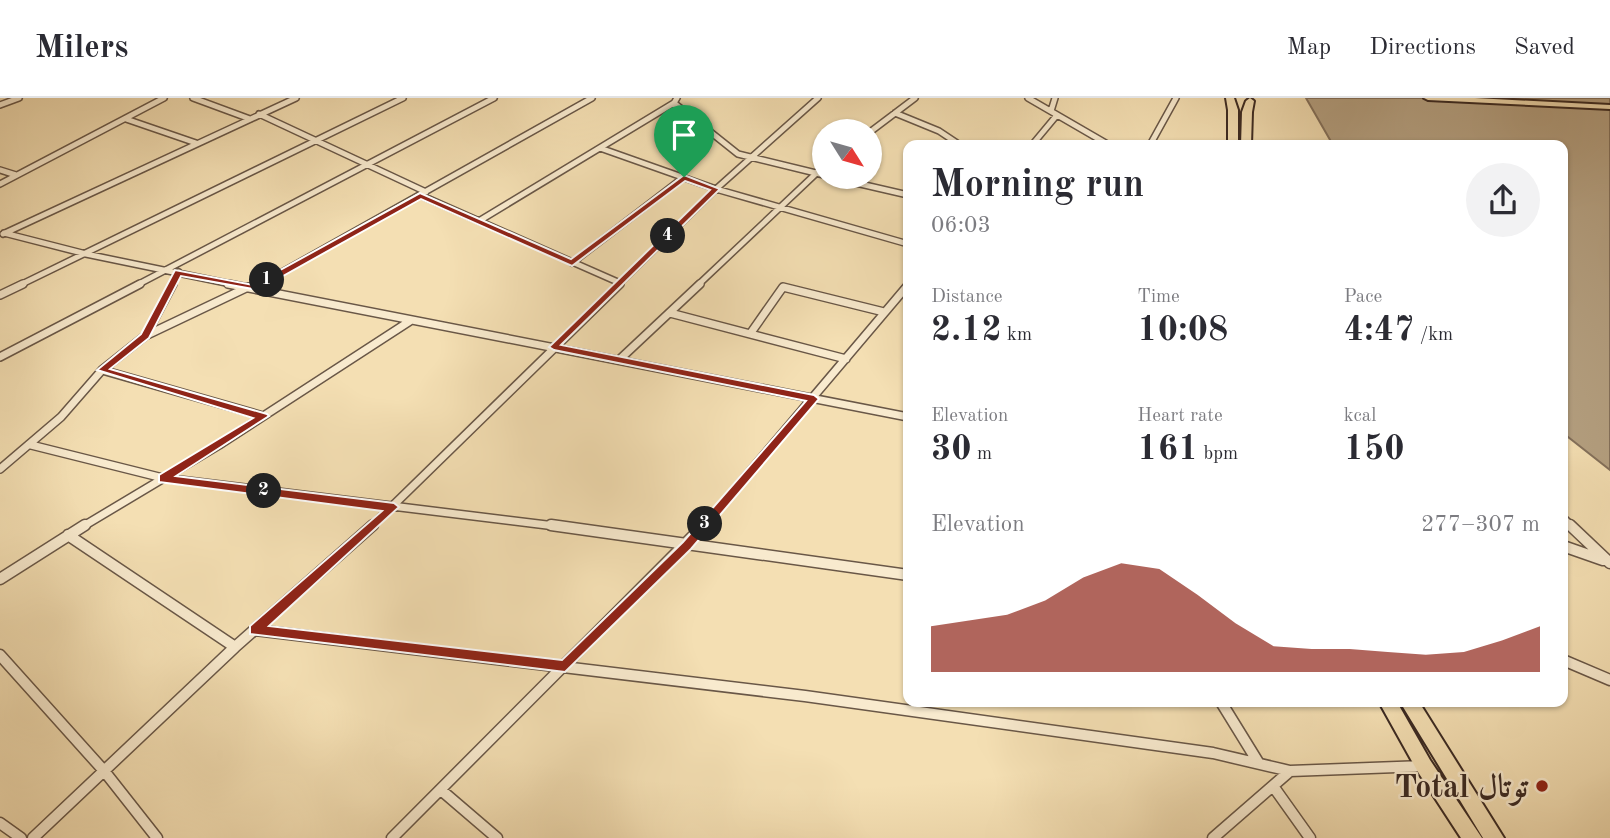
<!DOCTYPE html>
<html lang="en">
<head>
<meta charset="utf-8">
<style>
  :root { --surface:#fff; --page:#f2f2f3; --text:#2b2b33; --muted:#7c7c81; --line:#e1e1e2; --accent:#8f2418 }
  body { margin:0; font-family:"Old Standard TT",Amiri,serif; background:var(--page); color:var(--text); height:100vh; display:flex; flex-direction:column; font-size:26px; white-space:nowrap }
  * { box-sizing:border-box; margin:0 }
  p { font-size:23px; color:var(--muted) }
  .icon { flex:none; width:38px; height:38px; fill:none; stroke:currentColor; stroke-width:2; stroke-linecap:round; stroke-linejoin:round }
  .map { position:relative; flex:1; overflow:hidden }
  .details { position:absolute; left:903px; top:42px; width:665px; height:567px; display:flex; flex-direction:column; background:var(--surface); border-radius:14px; box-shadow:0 2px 5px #0004 }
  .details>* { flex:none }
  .needle { width:46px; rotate:127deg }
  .fabs { position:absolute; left:812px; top:21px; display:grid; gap:14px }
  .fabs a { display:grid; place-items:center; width:70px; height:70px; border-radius:50%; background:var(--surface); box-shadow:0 2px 5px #0004; font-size:35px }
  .pin { position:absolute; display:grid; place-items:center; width:60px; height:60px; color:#fff; margin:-72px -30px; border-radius:50% 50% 50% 0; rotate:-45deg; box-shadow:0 0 7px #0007 }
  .pin .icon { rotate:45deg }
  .km { position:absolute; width:35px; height:35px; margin:-18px; border-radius:50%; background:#222; color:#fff; font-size:19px; line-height:35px; text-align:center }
  .round { display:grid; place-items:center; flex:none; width:74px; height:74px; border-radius:37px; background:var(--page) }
  .head { display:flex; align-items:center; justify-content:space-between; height:119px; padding:0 28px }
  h1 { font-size:38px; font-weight:600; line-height:52px }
  .stats { display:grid; grid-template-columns:repeat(3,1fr); gap:10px; height:119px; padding:7px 28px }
  .stats div { display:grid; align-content:center }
  .stats b { font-size:35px; font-weight:600 }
  .stats small { font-size:19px; font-weight:400 }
  .stats p { font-size:19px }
  .chart { height:196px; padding:14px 28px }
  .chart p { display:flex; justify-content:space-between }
  .chart svg { width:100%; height:126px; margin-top:7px; fill:var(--accent); opacity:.7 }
  header { display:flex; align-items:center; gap:42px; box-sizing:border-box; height:98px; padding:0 35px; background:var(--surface); border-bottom:2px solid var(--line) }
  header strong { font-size:33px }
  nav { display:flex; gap:38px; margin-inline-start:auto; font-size:24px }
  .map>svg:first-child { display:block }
  .water { fill:#b5a182; stroke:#84715c; stroke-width:2 }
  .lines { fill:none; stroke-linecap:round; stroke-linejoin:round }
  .street-far2-casing { stroke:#695747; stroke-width:8 }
  .street-far1-casing { stroke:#695747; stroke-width:10 }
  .street-casing { stroke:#695747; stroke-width:13 }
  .primary-casing { stroke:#3b2a23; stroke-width:4 }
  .highway-casing { stroke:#3b2a23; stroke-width:4 }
  .street-far2 { stroke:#f8eace; stroke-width:5 }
  .street-far1 { stroke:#f8eace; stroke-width:7 }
  .street { stroke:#f8eace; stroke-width:10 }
  .primary { fill:#f4dfb3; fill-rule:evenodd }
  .highway { fill:#f4dfb3; fill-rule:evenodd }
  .route { fill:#8f2418; stroke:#fff; stroke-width:2; fill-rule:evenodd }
  .poi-dot { fill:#8f2418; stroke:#f8eace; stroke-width:2.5 }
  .labels { text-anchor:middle; stroke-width:5; stroke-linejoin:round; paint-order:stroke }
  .near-poi-label { font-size:32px; font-weight:bold; fill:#3b2a23; stroke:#f8eace; text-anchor:end }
</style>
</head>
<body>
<header>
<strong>Milers</strong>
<nav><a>Map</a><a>Directions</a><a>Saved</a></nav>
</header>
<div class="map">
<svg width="1610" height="740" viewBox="0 0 1610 740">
  <rect width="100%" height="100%" fill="#f4dfb3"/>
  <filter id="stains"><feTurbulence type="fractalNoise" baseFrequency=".00286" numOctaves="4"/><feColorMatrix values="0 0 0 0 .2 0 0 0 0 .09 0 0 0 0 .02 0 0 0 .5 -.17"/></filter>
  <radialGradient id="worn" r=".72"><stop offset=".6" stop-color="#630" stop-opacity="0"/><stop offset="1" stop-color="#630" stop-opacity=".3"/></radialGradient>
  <!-- water -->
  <path class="water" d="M1306,0H1610V372L1563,335V47H1333Z"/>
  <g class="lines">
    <!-- street-far2 casing -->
    <g class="street-far2-casing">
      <path id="street-far2" d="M193,0L250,21
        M1028,0L1109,47
        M674,5L738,56L824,77
        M0,7L19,0
        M1051,13L1055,0
        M895,15L939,33L960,47
        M259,16L426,94
        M126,21L196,45
        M870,34L915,0
        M1032,47L1057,17
        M1150,47L1176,0
        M600,50L716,91L908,146
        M0,72L16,77
        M830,79L908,97
        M0,86L164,0
        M420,97L620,185
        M479,123L674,5L677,0
        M4,135L86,156L236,187
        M3,136L296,0
        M572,165L684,79
        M20,187L403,0
        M137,187L494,0
        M172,187L179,174
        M259,187L592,0
        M618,187L716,91L818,0
        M698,187L824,68"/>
    </g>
    <!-- street-far1 casing -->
    <g class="street-far1-casing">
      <path id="street-far1" d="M228,186L908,319
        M254,190L262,186
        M0,197L23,186
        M670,215L846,261
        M750,236L783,189L884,214
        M146,237L173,186
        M0,259L140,186
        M619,262L700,186
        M102,272L263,318
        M31,347L163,380L563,429
        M0,371L61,319L102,272L145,238L248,189
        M1563,420L1572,429
        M82,429L219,347L410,223
        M371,429L620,186
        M703,429L908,187"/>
    </g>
    <!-- street casing -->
    <g class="street-casing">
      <path id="street" d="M551,427L908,477
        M1570,427L1610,465
        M68,437L235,549
        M1563,448L1603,462
        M0,481L85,427
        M255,532L805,598L1213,655L1290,673L1424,668
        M0,557L105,674L157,740
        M1563,562L1610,582
        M1221,604L1258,664
        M1273,688L1310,740
        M441,692L497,740
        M0,725L21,740
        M33,740L235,549L373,427
        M392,740L704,427
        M1213,740L1290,673"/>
    </g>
    <!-- primary casing -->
    <g class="primary-casing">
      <path id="primary" d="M1424,0H1475L1610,7V11L1428,2Z"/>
    </g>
    <!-- highway casing -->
    <g class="highway-casing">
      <path id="highway" d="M1226,0H1234L1238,12V47H1228V12Z
        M1250,0L1254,3L1252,14L1251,47H1241L1242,14L1246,3Z
        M1379,604H1397L1430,662L1482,740H1461L1418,674Z
        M1400,604H1419L1504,740H1483Z"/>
    </g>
    <!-- street-far2 -->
    <use href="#street-far2" class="street-far2"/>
    <!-- street-far1 -->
    <use href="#street-far1" class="street-far1"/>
    <!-- street -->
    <use href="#street" class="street"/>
    <!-- primary -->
    <use href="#primary" class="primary"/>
    <!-- highway -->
    <use href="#highway" class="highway"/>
  </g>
  <!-- route -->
  <path class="route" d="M684,77L720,91L561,247L814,297L819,301L691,451L565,574L250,536V528L382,413L159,384V377L253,320L97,272L141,236L175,172L253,187L420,95L571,161ZM685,83L710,92L549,249L554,252L806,303L683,444L562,562L269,528L399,409L394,405L176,378L269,318L267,316L110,271L149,240L181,178L258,192L421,101L572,168Z"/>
  <!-- markers -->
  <circle class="poi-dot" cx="1542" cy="688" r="7"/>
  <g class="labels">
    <!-- near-poi labels -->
    <g class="near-poi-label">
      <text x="1528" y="699">Total توتال</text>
    </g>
  </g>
  <rect width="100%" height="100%" filter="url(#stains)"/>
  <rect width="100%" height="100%" fill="url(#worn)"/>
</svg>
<div class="fabs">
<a><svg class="needle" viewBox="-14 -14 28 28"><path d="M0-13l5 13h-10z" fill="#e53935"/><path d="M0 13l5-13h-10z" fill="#7c7c81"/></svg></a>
</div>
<div class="pin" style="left:684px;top:79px;background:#1e9e55"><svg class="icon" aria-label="arrive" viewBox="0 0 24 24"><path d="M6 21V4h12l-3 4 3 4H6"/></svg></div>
<b class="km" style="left:267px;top:182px">1</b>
<b class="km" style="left:264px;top:393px">2</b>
<b class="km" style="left:705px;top:426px">3</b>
<b class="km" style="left:668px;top:138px">4</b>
<section class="details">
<div class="head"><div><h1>Morning run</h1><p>06:03</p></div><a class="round"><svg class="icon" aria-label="share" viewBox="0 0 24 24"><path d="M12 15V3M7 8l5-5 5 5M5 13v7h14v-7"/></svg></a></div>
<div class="stats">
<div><p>Distance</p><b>2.12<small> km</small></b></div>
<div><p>Time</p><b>10:08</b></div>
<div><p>Pace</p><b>4:47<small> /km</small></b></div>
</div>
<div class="stats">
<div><p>Elevation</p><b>30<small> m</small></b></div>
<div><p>Heart rate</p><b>161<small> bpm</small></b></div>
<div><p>kcal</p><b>150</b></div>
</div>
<div class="chart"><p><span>Elevation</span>277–307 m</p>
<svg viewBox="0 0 160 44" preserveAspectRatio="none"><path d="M0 44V28L10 26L20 24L30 19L40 11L50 6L60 8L70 17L80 27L90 35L100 36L110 36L120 37L130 38L140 37L150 33L160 28V44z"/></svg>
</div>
</section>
</div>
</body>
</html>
